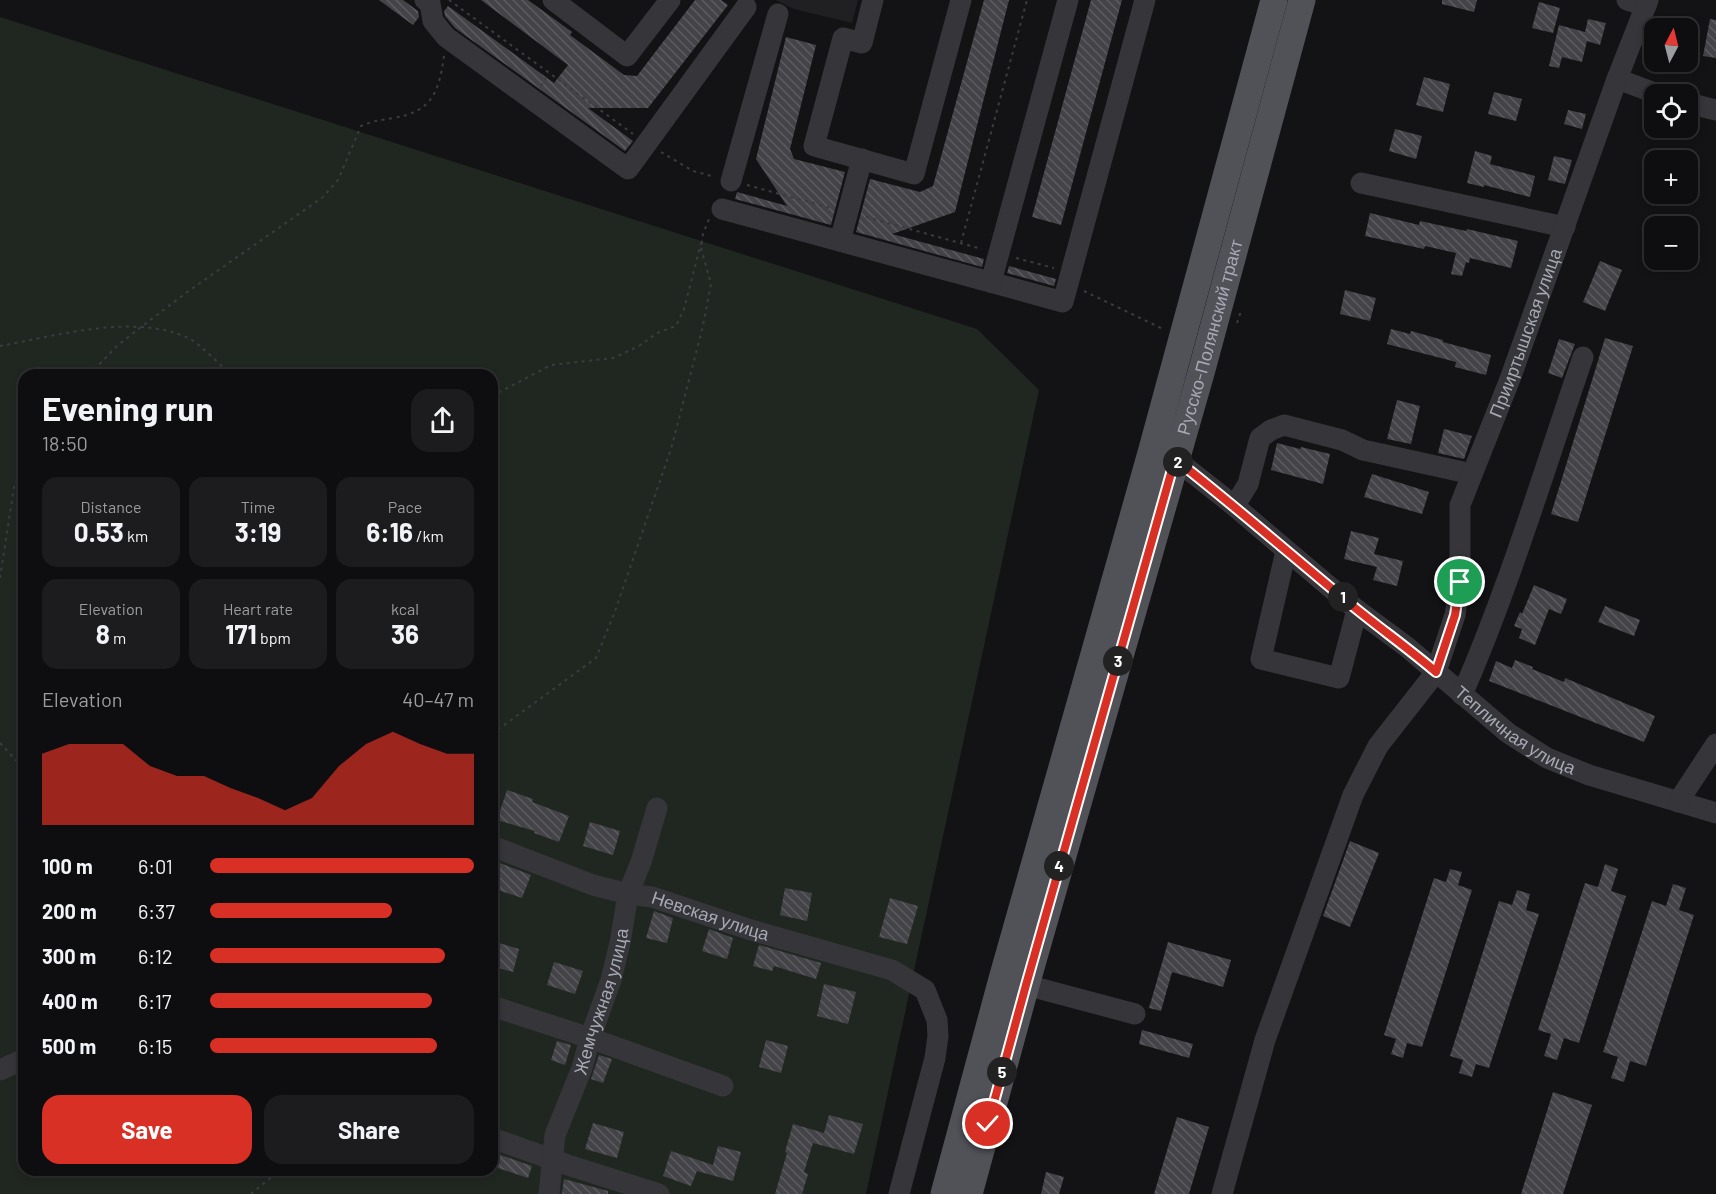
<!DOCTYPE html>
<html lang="en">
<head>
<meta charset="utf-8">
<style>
  :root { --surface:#0e0e10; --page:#1c1c1e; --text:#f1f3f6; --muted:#9b9c9f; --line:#2e2e30; --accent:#d93025 }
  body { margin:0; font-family:Barlow,sans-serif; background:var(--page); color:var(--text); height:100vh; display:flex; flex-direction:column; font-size:22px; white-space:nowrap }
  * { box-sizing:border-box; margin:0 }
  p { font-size:20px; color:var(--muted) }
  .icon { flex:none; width:33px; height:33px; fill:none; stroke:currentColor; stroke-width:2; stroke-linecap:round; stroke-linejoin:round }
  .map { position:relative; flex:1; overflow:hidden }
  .drawer { position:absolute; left:18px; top:369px; width:480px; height:807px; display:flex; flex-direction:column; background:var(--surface); border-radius:18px; box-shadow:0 3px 9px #0003,0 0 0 2px var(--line) }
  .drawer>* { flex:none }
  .needle { width:39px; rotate:7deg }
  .buttons { position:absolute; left:1644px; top:18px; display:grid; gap:12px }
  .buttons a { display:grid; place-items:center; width:54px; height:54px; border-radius:12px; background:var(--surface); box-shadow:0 3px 9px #0003,0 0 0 2px var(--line); font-size:30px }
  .pin { position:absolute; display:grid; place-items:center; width:51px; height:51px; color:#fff; margin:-26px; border:3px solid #fff; border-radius:50%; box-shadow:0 2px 6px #0007 }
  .km { position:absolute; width:30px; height:30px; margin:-15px; border-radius:50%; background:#222; color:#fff; font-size:16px; line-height:30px; text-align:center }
  .round { display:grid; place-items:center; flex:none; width:63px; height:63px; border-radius:18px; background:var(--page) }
  .head { display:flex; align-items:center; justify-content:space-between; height:102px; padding:0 24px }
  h1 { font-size:33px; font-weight:700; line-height:45px }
  .metrics { display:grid; grid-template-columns:repeat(3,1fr); gap:9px; height:102px; padding:6px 24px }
  .metrics div { display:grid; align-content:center; border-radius:15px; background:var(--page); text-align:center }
  .metrics b { font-size:26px; font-weight:700 }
  .metrics small { font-size:16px; font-weight:400 }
  .metrics p { font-size:16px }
  .chart { height:168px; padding:12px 24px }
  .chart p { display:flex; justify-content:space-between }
  .chart svg { width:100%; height:108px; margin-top:6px; fill:var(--accent); opacity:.7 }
  .button { display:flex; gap:12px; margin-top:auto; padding:12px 24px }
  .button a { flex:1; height:69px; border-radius:18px; background:var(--accent); color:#fff; font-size:24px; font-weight:700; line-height:69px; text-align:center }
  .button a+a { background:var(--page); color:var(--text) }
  ul { padding:0 24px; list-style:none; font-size:20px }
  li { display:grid; grid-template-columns:96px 72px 1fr; align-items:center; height:45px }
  li i { height:15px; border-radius:8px; background:var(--accent) }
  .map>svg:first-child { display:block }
  .built { fill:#201f22 }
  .green { fill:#202721; fill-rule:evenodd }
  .building { fill:url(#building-back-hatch) }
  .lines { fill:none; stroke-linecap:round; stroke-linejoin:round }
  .path { stroke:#3b3c40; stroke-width:2; stroke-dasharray:3 4.5; stroke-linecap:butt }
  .minor { stroke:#35353a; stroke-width:21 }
  .major { stroke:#515258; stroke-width:27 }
  .route-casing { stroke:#fff; stroke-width:12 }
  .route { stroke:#d93025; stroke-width:8 }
  .labels { text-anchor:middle; stroke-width:5; stroke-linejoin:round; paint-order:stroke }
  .street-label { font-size:18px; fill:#a6a9b4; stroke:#0e0e10 }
</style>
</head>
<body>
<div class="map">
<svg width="1716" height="1194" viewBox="0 0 1716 1194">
  <defs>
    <pattern id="building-back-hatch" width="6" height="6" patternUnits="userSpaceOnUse" patternTransform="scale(1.5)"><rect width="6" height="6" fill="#434348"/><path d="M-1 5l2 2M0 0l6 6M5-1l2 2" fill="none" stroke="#5b5b60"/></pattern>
  </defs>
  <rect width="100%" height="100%" fill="#131315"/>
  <!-- built -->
  <path class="built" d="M776,0H858L852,23L794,9Z"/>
  <!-- green -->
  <path class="green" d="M0,17L977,329L1039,390L866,1194H0ZM24,375H492V1170H24Z"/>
  <!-- building -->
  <path class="building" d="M379,0H403L418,11L419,17L413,25Z
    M481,0H528L572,32L570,35L624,75L637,76L695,0H721L728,5L648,108H588L633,141L625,151L455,28L445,16L444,11L448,6L554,83L568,65Z
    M984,0H1009L955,212L892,234L984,259L982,267L856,232L870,179L920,192L933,186Z
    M1091,0H1122L1061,225L1032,217Z
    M1442,0H1477L1474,12L1442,4Z
    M1539,2L1560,8L1553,33L1532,28Z
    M1588,19L1606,23L1600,45L1587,41L1582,62L1562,57L1559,68L1549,66L1559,25L1585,32Z
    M1710,19L1716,20V58L1703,56Z
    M786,37L816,45L790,149L794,159L845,172L831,225L735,199L737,192L787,206L756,159Z
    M1424,77L1450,84L1443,112L1416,105Z
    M1494,92L1522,99L1516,121L1488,114Z
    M1568,110L1586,114L1582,129L1564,124Z
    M1395,129L1422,136L1416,159L1389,151Z
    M1475,151L1492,156L1490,164L1535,176L1530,197L1484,185V187L1467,183Z
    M1554,156L1572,160L1565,184L1548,180Z
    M1370,213L1419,225L1420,221L1466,231L1467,229L1518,241L1511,268L1470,258L1469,263L1466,262L1462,276L1451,274L1456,253L1425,246L1424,249L1365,236Z
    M1600,261L1622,270L1605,311L1583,302Z
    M1009,266L1056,279L1054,286L1007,273Z
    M1345,290L1376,298L1370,321L1340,314Z
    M1391,329L1410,334L1411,331L1443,340V342L1491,355L1486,375L1455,367L1456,362L1387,344Z
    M1605,338L1633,346L1578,522L1551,514Z
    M1559,339L1575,344L1562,378L1548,373Z
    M1397,400L1420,406L1411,444L1387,439Z
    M1444,429L1472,436L1464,459L1438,453Z
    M1277,443L1300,449L1301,447L1330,454L1323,484L1271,470Z
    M1372,474L1429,492L1422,514L1364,497Z
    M1351,531L1379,538L1374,554L1403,561L1397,586L1373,580L1377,567L1344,559Z
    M1534,585L1567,599L1561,614L1549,609L1535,645L1519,638L1522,629L1514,626L1520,612L1522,614Z
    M1605,606L1640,620L1634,636L1598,622Z
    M1515,660L1533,667L1532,669L1564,682L1565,678L1655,716L1644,742L1489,681L1496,661L1512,668Z
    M507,790L533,799L532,802L569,816L559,842L534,833L535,831L497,820Z
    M590,822L620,831L613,855L583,846Z
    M1350,841L1379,853L1350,927L1323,916Z
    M492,860L531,875L522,898L492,888Z
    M1605,864L1618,869L1611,891L1626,896L1579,1043L1564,1038L1557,1060L1544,1056L1551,1034L1538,1030L1585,883L1598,887Z
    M1450,869L1462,872L1458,885L1472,890L1422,1047L1407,1043L1403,1058L1391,1054L1396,1039L1384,1035L1434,878L1446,882Z
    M1673,884L1686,888L1679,910L1694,915L1646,1066L1630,1061L1624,1082L1611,1078L1618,1057L1603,1052L1652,901L1666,906Z
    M785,888L812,893L807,921L780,915Z
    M1517,890L1530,894L1526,910L1539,914L1489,1068L1476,1064L1472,1077L1459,1073L1463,1060L1450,1056L1499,901L1512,905Z
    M890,898L918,906L907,944L879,937Z
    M654,911L673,918L667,943L646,938Z
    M709,929L733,938L727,959L702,951Z
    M492,941L519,949L513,972L492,966Z
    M1168,942L1231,960L1223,987L1172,972L1161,1011L1149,1008Z
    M759,945L821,963L816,979L774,966L772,971L753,966Z
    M554,962L583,971L575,994L547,985Z
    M824,984L856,992L848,1024L817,1016Z
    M1142,1030L1193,1044L1189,1058L1139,1044Z
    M766,1040L788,1046L781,1073L759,1067Z
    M557,1041L571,1045L565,1065L551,1060Z
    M599,1055L612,1059L603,1083L591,1079Z
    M1553,1092L1592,1105L1563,1194H1521Z
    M829,1115L863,1124L854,1154L813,1143L804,1172L808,1174L802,1194H775L787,1153L785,1152L793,1124L824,1133Z
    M1177,1117L1209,1127L1189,1194H1154Z
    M593,1123L624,1132L617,1158L585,1149Z
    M718,1146L741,1152L733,1181L697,1171L691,1186L663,1176L671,1151L713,1165Z
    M492,1152L532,1166L528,1178L492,1166Z
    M1046,1172L1064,1177L1059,1194H1041Z
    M564,1179L608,1191V1194H562Z"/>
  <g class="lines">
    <!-- path -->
    <path class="path" d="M449,0L633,134
      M541,86L549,73
      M661,152L693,171L715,177
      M747,185L831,208
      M866,217L982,249
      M961,243L1027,0
      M1016,258L1054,268
      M1084,291L1163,329
      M1237,323L1241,311
      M0,346C55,336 138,312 190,339C201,345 221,366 232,375
      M89,375L118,345L141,327L190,290L323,197L338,180L361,126C375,120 378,121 393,118C432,112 439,92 444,56
      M492,396L551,365L613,358L639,346L657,333L676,326L684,309L701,243
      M0,578L14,487L24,465
      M492,734L596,658L614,614L671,449L702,330L711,284L701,248L703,234L709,219
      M0,743L24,769
      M251,1194L280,1170"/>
    <!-- minor -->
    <g class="minor">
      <path d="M425,0L430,3L433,21L446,37L628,169L746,7"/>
      <path d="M553,0L627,56L670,0"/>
      <path d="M873,0L862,43L843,38L814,146L914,174L961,0"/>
      <path d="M1627,0L1646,6"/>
      <path d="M1617,79L1658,94"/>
      <path d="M1688,103L1716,110"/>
      <path d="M731,181L778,14"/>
      <path d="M1361,183L1565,227"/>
      <path d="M722,209L1063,302L1145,0"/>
      <path d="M840,241L862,159"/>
      <path d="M991,282L1068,0"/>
      <path id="s1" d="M1175,459L1232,504L1357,610L1407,647L1508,733L1547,758L1589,775L1716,813"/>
      <path d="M1232,504L1240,497L1248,484L1260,438L1271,430L1284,425L1342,440L1363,450L1472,474"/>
      <path d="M1286,551L1261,659L1339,678L1357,610"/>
      <path d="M1462,695C1510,585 1544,470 1583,357"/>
      <path d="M1678,802L1716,744"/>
      <path id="s2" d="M492,846L593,885L628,894L652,897L751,930L892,970L925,990L937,1020L938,1036L935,1058L899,1194"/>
      <path d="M1026,985L1135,1014"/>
      <path d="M492,1006L590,1038L723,1086"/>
      <path d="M0,1070L24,1059"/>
      <path d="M492,1138L568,1165L659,1194"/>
      <path id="s3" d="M549,1194L555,1135L582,1068L590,1038L611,980L620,943L628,894L641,862L657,808"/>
      <path id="s4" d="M1222,1194L1265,1040L1353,795L1378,746L1436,672L1455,615L1460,582V505L1510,379L1617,79L1648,0"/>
    </g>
    <!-- major -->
    <g class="major">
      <path d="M944,1194L1002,979L1151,453L1274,0"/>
      <path id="s5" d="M969,1194L1026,985L1201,373L1302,0"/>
    </g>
  </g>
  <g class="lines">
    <!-- route casing -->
    <g class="route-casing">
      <path id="route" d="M988,1124L1026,985L1175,459C1235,506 1291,555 1349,603C1378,627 1408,648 1436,672L1455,615L1460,582"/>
    </g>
    <!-- route -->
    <use href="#route" class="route"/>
  </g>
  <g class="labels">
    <!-- street labels -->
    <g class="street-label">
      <text dy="6" stroke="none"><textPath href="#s4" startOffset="924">Прииртышская улица</textPath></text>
      <text dy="6" stroke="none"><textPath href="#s5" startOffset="890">Русско-Полянский тракт</textPath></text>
      <text dy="6" stroke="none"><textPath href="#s1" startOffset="436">Тепличная улица</textPath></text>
      <text dy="6" stroke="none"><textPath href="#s2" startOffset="230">Невская улица</textPath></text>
      <text dy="6" stroke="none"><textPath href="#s3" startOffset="201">Жемчужная улица</textPath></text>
    </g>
  </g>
</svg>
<div class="buttons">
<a><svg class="needle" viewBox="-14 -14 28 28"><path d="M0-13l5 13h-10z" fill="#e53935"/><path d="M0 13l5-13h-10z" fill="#9b9c9f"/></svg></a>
<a><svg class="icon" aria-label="locate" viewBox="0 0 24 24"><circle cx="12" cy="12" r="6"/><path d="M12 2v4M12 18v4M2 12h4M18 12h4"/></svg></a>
<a>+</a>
<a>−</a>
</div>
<div class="pin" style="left:1460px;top:582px;background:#1e9e55"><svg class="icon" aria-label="arrive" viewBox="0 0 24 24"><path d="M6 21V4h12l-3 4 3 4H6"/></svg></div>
<div class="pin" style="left:988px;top:1124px;background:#d93025"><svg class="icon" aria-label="check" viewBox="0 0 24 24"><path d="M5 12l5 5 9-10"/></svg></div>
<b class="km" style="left:1343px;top:597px">1</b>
<b class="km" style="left:1178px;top:462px">2</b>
<b class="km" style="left:1118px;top:661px">3</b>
<b class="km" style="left:1059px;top:866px">4</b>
<b class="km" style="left:1002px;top:1072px">5</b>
<section class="drawer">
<div class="head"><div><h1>Evening run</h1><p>18:50</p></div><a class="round"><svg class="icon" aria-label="share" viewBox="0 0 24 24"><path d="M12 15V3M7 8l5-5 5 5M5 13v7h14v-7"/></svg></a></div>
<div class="metrics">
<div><p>Distance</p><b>0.53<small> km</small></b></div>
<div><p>Time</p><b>3:19</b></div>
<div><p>Pace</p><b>6:16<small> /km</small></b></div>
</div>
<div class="metrics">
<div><p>Elevation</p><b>8<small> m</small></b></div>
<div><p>Heart rate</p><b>171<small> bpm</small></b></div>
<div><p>kcal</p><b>36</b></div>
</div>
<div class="chart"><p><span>Elevation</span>40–47 m</p>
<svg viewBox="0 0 160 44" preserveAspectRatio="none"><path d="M0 44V15L10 11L20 11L30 11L40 20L50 24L60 24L70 29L80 33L90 38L100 33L110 20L120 11L130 6L140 11L150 15L160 15V44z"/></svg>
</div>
<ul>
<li><b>100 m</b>6:01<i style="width:100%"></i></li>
<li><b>200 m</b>6:37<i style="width:69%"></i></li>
<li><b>300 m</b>6:12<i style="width:89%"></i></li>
<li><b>400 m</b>6:17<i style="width:84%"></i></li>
<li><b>500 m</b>6:15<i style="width:86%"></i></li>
</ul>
<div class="button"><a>Save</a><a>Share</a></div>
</section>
</div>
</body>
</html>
